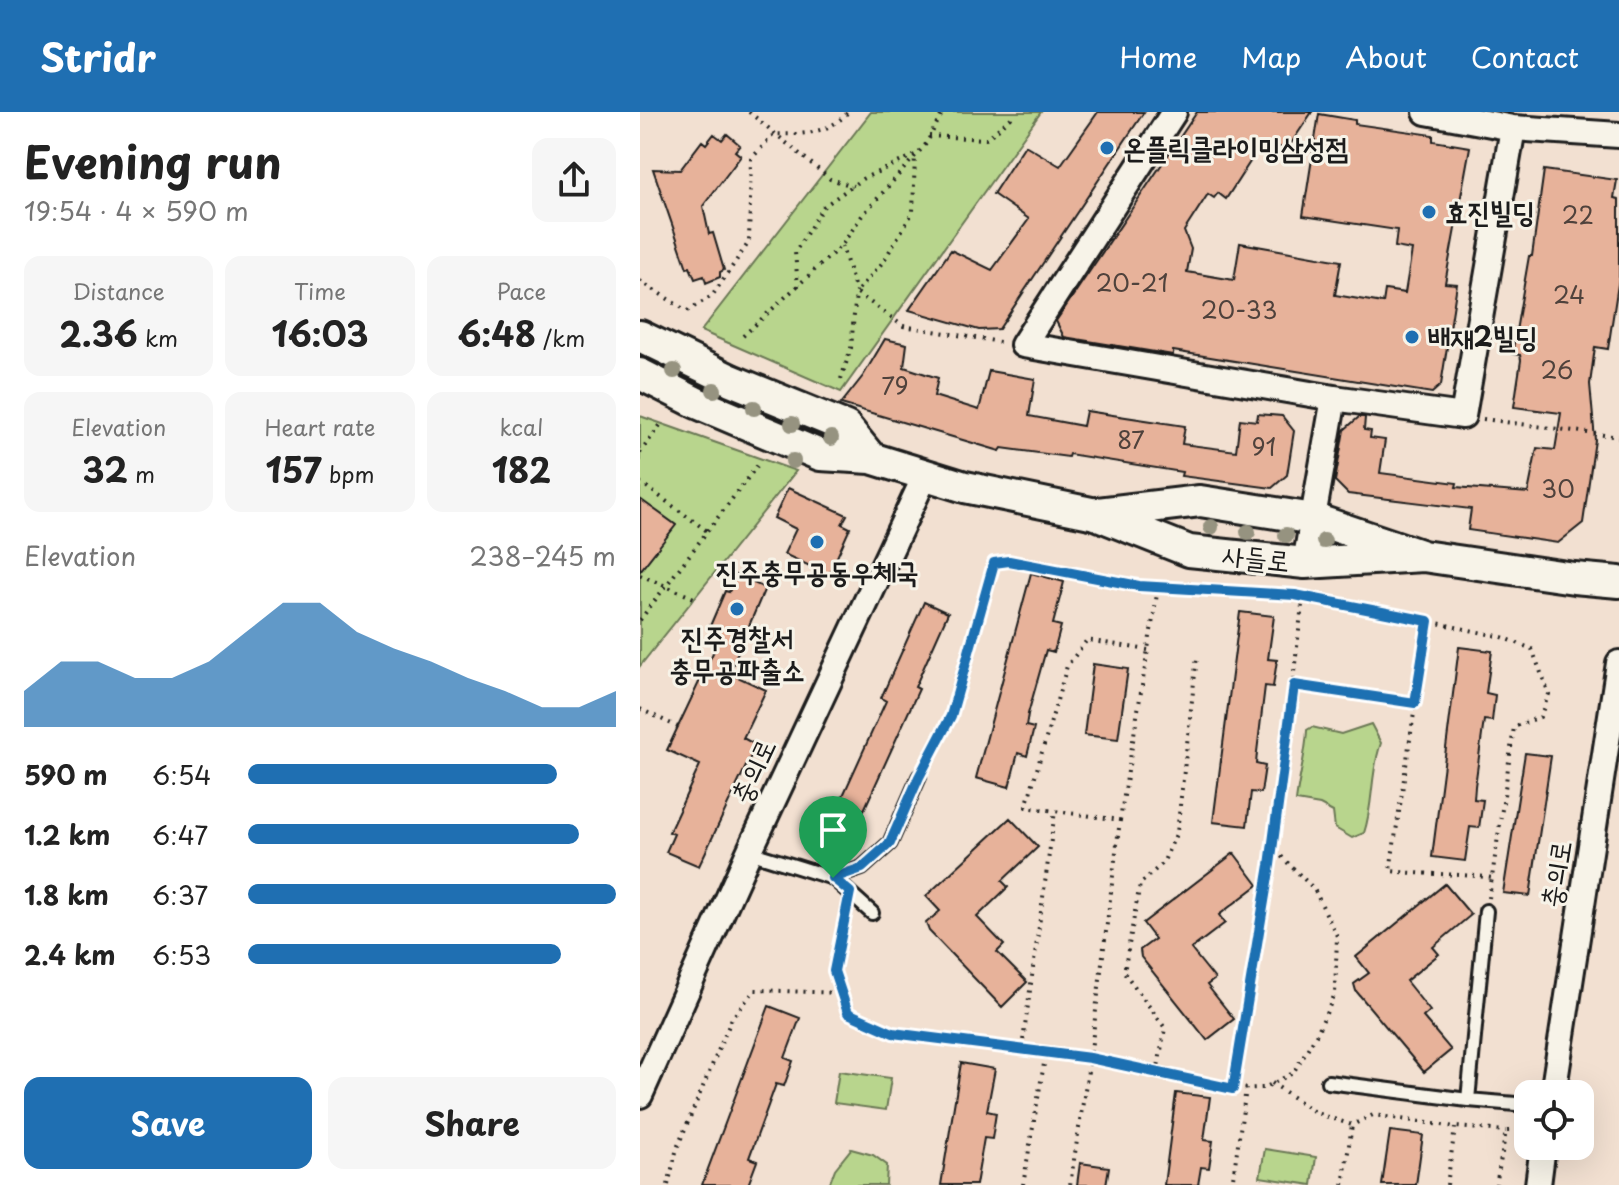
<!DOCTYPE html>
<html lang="en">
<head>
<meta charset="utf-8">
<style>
  :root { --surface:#fff; --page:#f6f6f6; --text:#222; --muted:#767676; --accent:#1f6fb2 }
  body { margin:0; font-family:"Playpen Sans","Poor Story",sans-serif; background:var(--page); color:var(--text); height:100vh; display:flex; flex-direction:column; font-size:30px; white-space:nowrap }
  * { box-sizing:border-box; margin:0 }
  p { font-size:26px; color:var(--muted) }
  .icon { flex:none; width:44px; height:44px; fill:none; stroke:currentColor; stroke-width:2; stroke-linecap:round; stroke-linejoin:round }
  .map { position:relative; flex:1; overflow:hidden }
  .side { display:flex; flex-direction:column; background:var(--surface); width:640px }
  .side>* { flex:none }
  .fabs { position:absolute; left:874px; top:968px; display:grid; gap:16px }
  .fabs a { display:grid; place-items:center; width:80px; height:80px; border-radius:16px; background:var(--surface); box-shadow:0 8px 32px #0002; font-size:40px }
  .pin { position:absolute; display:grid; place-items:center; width:68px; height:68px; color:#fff; margin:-82px -34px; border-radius:50% 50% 50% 0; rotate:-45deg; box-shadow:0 0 8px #0007 }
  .pin .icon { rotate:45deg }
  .round { display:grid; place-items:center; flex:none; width:84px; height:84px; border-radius:16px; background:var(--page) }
  .summary { display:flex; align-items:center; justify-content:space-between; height:136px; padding:0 24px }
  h1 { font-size:44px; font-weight:700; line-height:60px }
  .metrics { display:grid; grid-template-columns:repeat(3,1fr); gap:12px; height:136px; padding:8px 24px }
  .metrics div { display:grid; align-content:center; border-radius:16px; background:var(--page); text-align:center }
  .metrics b { font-size:34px; font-weight:700 }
  .metrics small { font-size:22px; font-weight:400 }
  .metrics p { font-size:22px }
  .chart { height:224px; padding:16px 24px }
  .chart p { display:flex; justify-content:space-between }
  .chart svg { width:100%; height:144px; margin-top:8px; fill:var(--accent); opacity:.7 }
  .cta { display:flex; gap:16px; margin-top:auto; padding:16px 24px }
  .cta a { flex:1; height:92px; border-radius:16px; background:var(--accent); color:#fff; font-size:32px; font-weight:700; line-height:92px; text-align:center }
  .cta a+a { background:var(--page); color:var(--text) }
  ul { padding:0 24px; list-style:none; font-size:26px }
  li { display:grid; grid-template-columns:128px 96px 1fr; align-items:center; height:60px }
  li i { height:20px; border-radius:10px; background:var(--accent) }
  header { display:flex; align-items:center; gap:48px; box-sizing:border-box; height:112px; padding:0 40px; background:var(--accent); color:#fff }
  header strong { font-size:38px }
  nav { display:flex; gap:44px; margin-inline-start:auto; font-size:28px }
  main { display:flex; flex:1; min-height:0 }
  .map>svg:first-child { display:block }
  .green { fill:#b8d58d; stroke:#6a7854; stroke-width:2 }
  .building { fill:#e7b29a; stroke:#1c1c1c; stroke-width:2 }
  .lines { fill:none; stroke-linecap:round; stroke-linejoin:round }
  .service-casing { stroke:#1c1c1c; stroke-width:18 }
  .minor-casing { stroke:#1c1c1c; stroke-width:30 }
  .tertiary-casing { stroke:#1c1c1c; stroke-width:36 }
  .path { stroke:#1c1c1c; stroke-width:4; stroke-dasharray:2 6; stroke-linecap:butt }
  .service { stroke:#f7f3e8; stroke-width:12 }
  .minor { stroke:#f7f3e8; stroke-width:24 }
  .tertiary { stroke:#f7f3e8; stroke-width:30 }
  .tree { fill:#969380 }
  .route-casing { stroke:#fff; stroke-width:16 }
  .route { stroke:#1f6fb2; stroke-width:10 }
  .poi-dot { fill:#1f6fb2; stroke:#f7f3e8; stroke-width:3 }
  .labels { text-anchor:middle; stroke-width:6; stroke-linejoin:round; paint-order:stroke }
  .number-label { font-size:24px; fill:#4f423c }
  .poi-label { font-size:28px; font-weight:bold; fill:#1c1c1c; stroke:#f7f3e8; text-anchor:start }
  .street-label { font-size:28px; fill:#1c1c1c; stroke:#f7f3e8 }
</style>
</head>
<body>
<header>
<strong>Stridr</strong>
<nav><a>Home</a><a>Map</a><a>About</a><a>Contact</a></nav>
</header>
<main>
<section class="side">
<div class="summary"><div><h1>Evening run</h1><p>19:54 · 4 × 590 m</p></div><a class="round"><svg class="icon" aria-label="share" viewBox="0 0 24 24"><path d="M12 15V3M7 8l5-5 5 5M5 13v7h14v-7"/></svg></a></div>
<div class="metrics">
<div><p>Distance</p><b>2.36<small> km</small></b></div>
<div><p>Time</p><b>16:03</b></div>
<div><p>Pace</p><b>6:48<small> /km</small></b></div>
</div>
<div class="metrics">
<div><p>Elevation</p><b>32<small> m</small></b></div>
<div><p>Heart rate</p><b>157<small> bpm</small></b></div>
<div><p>kcal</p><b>182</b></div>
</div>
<div class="chart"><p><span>Elevation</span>238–245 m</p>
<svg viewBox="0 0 160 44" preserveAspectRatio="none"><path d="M0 44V33L10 24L20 24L30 29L40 29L50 24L60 15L70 6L80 6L90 15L100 20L110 24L120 29L130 33L140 38L150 38L160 33V44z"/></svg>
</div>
<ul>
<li><b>590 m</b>6:54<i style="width:84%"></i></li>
<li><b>1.2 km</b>6:47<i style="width:90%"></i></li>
<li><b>1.8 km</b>6:37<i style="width:100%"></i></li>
<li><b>2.4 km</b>6:53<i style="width:85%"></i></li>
</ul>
<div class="cta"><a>Save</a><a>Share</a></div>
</section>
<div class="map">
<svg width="979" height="1073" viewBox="0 0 979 1073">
  <rect width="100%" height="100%" fill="#f2e0d1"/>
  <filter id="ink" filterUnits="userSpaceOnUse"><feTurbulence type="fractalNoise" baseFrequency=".0125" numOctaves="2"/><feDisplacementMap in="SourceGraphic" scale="16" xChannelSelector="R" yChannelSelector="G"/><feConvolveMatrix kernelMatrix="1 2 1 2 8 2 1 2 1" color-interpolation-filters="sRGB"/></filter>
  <g filter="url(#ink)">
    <!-- green -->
    <path class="green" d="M231,0H401L201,280L61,219Z
      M0,304L156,359L0,554Z
      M731,612L741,631C730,661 734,691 724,721L712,726L695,716L693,700L680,693L656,689C659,665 666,642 667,618L672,615L701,622Z
      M199,959L251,966L246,998L194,991Z
      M211,1037L233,1043L247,1053L246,1073H189L195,1057Z
      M625,1037L676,1045L672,1073L620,1065Z"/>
    <!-- building -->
    <path class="building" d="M458,0H504L359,217L339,218L269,198L311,138L352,158L389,107L353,82L385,33L420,54Z
      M557,0H672L646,39L635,32L628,42L619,36L586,87L578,81L574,86L568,82L544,119L551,137L547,160L594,168L600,131L701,149L695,183L743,191L745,178L765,181L772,138L755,135L757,118L663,104L679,2L715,8V12L793,23V29L830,35L805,171L817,172L801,273L792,281L533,239V243L424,225L416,209Z
      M74,22L82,28L87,22L100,33L95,39L101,44L63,94L69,122L73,121L84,158L80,160V165L66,171L64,164L55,167L50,155L47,156L13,57L40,58L62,29L66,32Z
      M904,58L977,68L974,86L979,87V166L968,237L955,235L950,272L955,328L943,411L918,431L828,418L831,397L708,382L695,369L704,318L719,305H725L724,318L731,319L730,326L745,328L740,361L817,371L816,375L888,381L897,336L915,338L921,301L874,295L881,248L880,243L872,242L889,144H892Z
      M245,227L267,232L264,255L298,266L294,284L339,298L349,259L395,267L389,304L443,314L446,299L545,314L542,332L596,339L600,307L617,309L618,302L642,304L654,319L647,363L632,376L541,364L542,360L429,342L428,345L362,336L360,339L201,292L223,264Z
      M148,376L207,403L202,412L210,416L189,463L144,442L156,417L134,406Z
      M0,387L36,413L0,459Z
      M391,461L424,470L413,512L421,514L414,540L406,538L388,602L386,614L394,616L387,644L378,641L369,675L336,666Z
      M96,463L125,476L89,561L126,578L103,626L116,633L59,754L26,740L34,722L29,720L60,653L27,638L79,528L70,524L73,515L70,514L85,479L89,480Z
      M284,490L308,501L275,575L279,577L224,698L201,688L246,589L241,586Z
      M600,500L634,504L628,547L637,548L633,575L625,574L617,640L616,652L625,654L621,681L611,680L607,714L573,710Z
      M819,535L852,539L846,581L855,583L852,609L844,608L835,674L834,687L843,688L839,716L830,715L825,749L792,745Z
      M453,552L488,557L478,627L444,623Z
      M885,641L911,644L890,784L863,781Z
      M370,706L398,735L362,769L368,775L337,805L364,833L357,840L387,870L362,895L289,819L286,811L300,799L286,784Z
      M594,741L618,773L579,803L585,811L551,837L575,867L567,873L594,907L567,928L501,845L500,838L515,827L503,811Z
      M805,772L831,803L793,835L799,842L766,869L790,899L783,905L811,938L784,960L716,879L714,872L729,861L716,845Z
      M129,894L160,906L145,946L153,949L144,974L136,972L109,1046L117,1049L108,1073H62Z
      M321,951L355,957L347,999L356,1001L352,1027L344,1026L336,1073H301Z
      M536,981L570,985L564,1028L573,1029L569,1056L561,1055L558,1073H524Z
      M750,1019L783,1023L776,1073H742Z
      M440,1051L469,1055L466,1073H437Z"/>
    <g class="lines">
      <!-- service casing -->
      <g class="service-casing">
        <path id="service" d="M109,740L193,766L232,801
          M193,766L222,756L250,731L279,665
          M688,970L828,988L888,993
          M828,988L846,799"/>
      </g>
      <!-- minor casing -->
      <g class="minor-casing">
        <path id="minor" d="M534,0L383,233L694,286
          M786,0L873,16L979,23
          M665,451L694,286L823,304L873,16
          M913,982L979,551
          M0,983L109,740L286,362
          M898,1073L903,1034"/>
      </g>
      <!-- tertiary casing -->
      <g class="tertiary-casing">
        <path id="tertiary" d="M0,224L91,268L206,315L231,346
          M0,262L57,291L180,343L231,346L325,375L456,402L549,439L665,451L783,444
          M458,401L560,389L674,407L783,444L934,466L979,470"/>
      </g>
      <!-- path -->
      <path class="path" d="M109,0L190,67L213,74
        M289,24L346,27L371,6V0
        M0,169L47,199L72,184L109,130L111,47L134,22C161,23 189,22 208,0
        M158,175L155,140L183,95L222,67L275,43L273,100L243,150L216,180L263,214L360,230
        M103,224L202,133L221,105L286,32L303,0
        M201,267L211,236L216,180L202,134
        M843,307L979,325
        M0,341L21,312
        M0,370L67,419
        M0,463L54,486
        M0,508L117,354
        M788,509L750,759C785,763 818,761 852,766
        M508,538L447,528L427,554L386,695L480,708L518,476
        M655,574L775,591
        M0,597L38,615
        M286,652L311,604L354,451L369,449L499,474L655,483L788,509L862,525L892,537L909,582L900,605L874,615L849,786
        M480,708L450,946L592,977
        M633,736L593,977L624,976L653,961L676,923L695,882L697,824L674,777L633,736L663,485
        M206,798L194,859L208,901L253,921L450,946L430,1073
        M382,936L415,699
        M517,961L525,916L484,860L500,772L523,751L537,720L557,544
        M632,971L676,1001L712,1013L733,1003L815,1015L866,1019
        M28,1073L37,1036L92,906L115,878L201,881
        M383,1073L406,940
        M592,1073L606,977
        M703,1073L712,1013
        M807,1073L815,1016
        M856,1073L866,1019H874"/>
      <!-- service -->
      <use href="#service" class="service"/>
      <!-- minor -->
      <use href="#minor" class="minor"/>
      <!-- tertiary -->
      <use href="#tertiary" class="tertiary"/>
    </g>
    <!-- trees -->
    <g class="tree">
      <circle cx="34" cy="259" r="8"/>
      <circle cx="74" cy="278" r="8"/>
      <circle cx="114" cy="296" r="8"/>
      <circle cx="152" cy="312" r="8"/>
      <circle cx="191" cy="326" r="8"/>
      <circle cx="153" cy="349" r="8"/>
      <circle cx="571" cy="415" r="8"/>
      <circle cx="608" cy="420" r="8"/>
      <circle cx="646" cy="423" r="8"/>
      <circle cx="684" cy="429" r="8"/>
    </g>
  </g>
  <g class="lines" filter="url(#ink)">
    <!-- route casing -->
    <g class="route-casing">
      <path id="route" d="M369,449L499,474L655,483L788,509L775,591L654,573L630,753L593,977L450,946L253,921L208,901L194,859L210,780L193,766L222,756L250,731L279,665L311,604L354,451Z"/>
    </g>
    <!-- route -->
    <use href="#route" class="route"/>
  </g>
  <!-- markers -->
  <g class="poi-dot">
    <circle cx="467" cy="36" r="8"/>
    <circle cx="789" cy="100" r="8"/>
    <circle cx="772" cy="225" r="8"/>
    <circle cx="177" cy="430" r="8"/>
    <circle cx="97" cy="497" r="8"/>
  </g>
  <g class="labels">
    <!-- number labels -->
    <g class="number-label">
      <text x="938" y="112">22</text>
      <text x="492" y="180">20-21</text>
      <text x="929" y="192">24</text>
      <text x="599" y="207">20-33</text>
      <text x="917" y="267">26</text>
      <text x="255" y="283">79</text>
      <text x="491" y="337">87</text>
      <text x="624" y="344">91</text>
      <text x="918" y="386">30</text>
    </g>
    <!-- poi labels -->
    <g class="poi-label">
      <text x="483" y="46">온플릭클라이밍삼성점</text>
      <text x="805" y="110">효진빌딩</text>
      <text x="788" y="235">배재2빌딩</text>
      <text x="177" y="470" text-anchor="middle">진주충무공동우체국</text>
      <text x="97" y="536" text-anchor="middle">진주경찰서<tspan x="97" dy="32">충무공파출소</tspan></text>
    </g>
    <!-- street labels -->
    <g class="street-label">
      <text transform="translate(616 446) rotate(6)" y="10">사들로</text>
      <text transform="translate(113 659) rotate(-65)" y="10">충의로</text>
      <text transform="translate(916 762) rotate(-81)" y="10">충의로</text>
    </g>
  </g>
</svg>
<div class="fabs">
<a><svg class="icon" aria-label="locate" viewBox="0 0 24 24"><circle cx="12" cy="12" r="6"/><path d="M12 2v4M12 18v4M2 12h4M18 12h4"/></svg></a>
</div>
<div class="pin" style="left:193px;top:766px;background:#1e9e55"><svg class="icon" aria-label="arrive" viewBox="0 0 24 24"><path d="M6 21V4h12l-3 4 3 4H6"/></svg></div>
</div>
</main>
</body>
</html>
